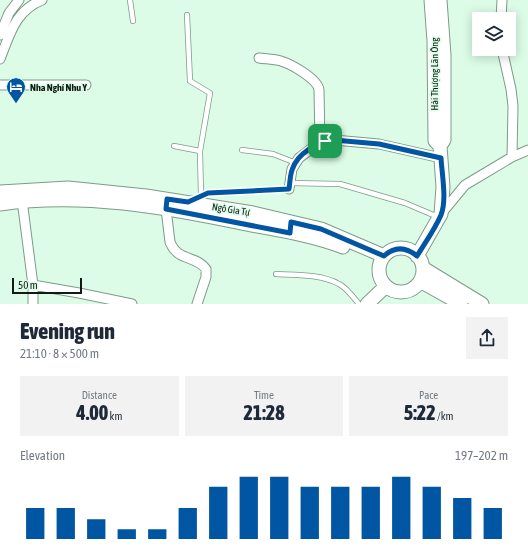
<!DOCTYPE html>
<html lang="en">
<head>
<meta charset="utf-8">
<style>
  :root { --surface:#fff; --page:#f2f2f3; --text:#1f2937; --muted:#747a83; --accent:#0156a4 }
  body { margin:0; font-family:"Asap Condensed",sans-serif; background:var(--page); color:var(--text); height:100vh; display:flex; flex-direction:column; font-size:15px; white-space:nowrap }
  * { box-sizing:border-box; margin:0 }
  p { font-size:13px; color:var(--muted) }
  .icon { flex:none; width:22px; height:22px; fill:none; stroke:currentColor; stroke-width:2; stroke-linecap:round; stroke-linejoin:round }
  .map { position:relative; height:304px; overflow:hidden }
  .sheet { display:flex; flex-direction:column; background:var(--surface); flex:1 }
  .sheet>* { flex:none }
  .controls { position:absolute; left:472px; top:12px; display:grid; gap:8px }
  .controls a { display:grid; place-items:center; width:44px; height:44px; border-radius:0px; background:var(--surface); box-shadow:0 2px 10px #0003; font-size:20px }
  .scale { position:absolute; left:12px; bottom:10px; width:70px; box-sizing:border-box; padding-left:4px; border:2px solid #0f1b13; border-top:0; font-size:11px; line-height:14px; white-space:nowrap; color:#0f1b13; -webkit-text-stroke:3px #dcfce7; paint-order:stroke }
  .pin { position:absolute; display:grid; place-items:center; width:34px; height:34px; color:#fff; margin:-17px; border-radius:8px; box-shadow:0 2px 6px #0006 }
  .round { display:grid; place-items:center; flex:none; width:42px; height:42px; border-radius:0px; background:var(--page) }
  .overview { display:flex; align-items:center; justify-content:space-between; height:68px; padding:0 20px }
  h1 { font-size:22px; font-weight:800; line-height:30px }
  .metrics { display:grid; grid-template-columns:repeat(3,1fr); gap:6px; height:68px; padding:4px 20px }
  .metrics div { display:grid; align-content:center; border-radius:0px; background:var(--page); text-align:center }
  .metrics b { font-size:20px; font-weight:800 }
  .metrics small { font-size:11px; font-weight:400 }
  .metrics p { font-size:11px }
  .chart { height:112px; padding:8px 20px }
  .chart p { display:flex; justify-content:space-between }
  .chart svg { width:100%; height:72px; margin-top:4px; stroke:var(--accent); stroke-width:6 }
  .map>svg:first-child { display:block }
  .lines { fill:none; stroke-linecap:round; stroke-linejoin:round }
  .lane-casing { stroke:#7e9b88; stroke-width:6 }
  .street-casing { stroke:#7e9b88; stroke-width:11 }
  .secondary-casing { stroke:#7e9b88; stroke-width:15 }
  .lane { stroke:#fff; stroke-width:4.5 }
  .street { stroke:#fff; stroke-width:9 }
  .secondary { stroke:#fff; stroke-width:13 }
  .route-casing { stroke:#fff; stroke-width:8 }
  .route { stroke:#0156a4; stroke-width:5 }
  .labels { text-anchor:middle; stroke-width:3; stroke-linejoin:round; paint-order:stroke }
  .street-label { font-size:10px; fill:#0f1b13; stroke:#dcfce7 }
  .poi-label { font-size:10px; font-weight:bold; fill:#0f1b13; stroke:#dcfce7; text-anchor:start }
</style>
</head>
<body>
<div class="map">
<svg width="528" height="304" viewBox="0 0 528 304">
  <rect width="100%" height="100%" fill="#dcfce7"/>
  <g class="lines">
    <!-- lane casing -->
    <g class="lane-casing">
      <path id="lane" d="M130,0L133,21
        M187,15L190,81L210,93L200,151L201,196
        M174,146L200,151
        M242,150L273,154L296,163
        M290,183L340,184L405,203L438,217
        M199,197L208,193L289,189
        M276,274C295,275 321,274 339,284C347,288 353,297 359,304"/>
    </g>
    <!-- street casing -->
    <g class="street-casing">
      <path id="street" d="M501,19L502,0
        M0,35L9,13L19,0
        M502,49L511,89L513,106L512,157
        M259,58C266,59 274,59 281,61C291,64 318,79 319,90L320,143
        M0,59C10,34 15,11 42,0
        M0,85H86
        M289,189L292,169L299,158L315,146L325,141L334,140L379,144L441,158
        M22,200L33,285V304
        M166,209L170,242C178,262 196,255 206,269V277L197,304
        M441,214L465,185L512,157L528,150
        M33,285L79,293L132,304"/>
    </g>
    <!-- secondary casing -->
    <g class="secondary-casing">
      <path id="secondary" d="M431,0L434,41L435,141L440,146L444,140V55L440,0
        M0,192L68,188L146,196L253,213L321,229L384,256
        M0,204C82,192 165,207 246,224C278,230 312,235 343,247
        M379 270a22 22 0 1 1 44 0a22 22 0 1 1-44 0Z
        M417,256L441,214L443,187L440,146
        M423,268L482,304
        M420,281L461,304
        M367,304L386,286"/>
    </g>
    <!-- lane -->
    <use href="#lane" class="lane"/>
    <!-- street -->
    <use href="#street" class="street"/>
    <!-- secondary -->
    <use href="#secondary" class="secondary"/>
  </g>
  <g class="lines">
    <!-- route casing -->
    <g class="route-casing">
      <path id="route" d="M334,140L379,144L441,158C442,175 447,200 441,215C435,229 425,243 417,256C406,247 395,246 384,256L321,229L291,222L290,233L166,209L167,199L188,202L208,193L289,189C290,182 290,176 292,170C297,153 318,142 334,140Z"/>
    </g>
    <!-- route -->
    <use href="#route" class="route"/>
  </g>
  <!-- icons -->
  <defs>
    <g id="hotel-pin" transform="scale(1)"><path d="M0 17L-7.5 6A9.5 9.5 0 1 1 7.5 6Z" fill="#0156a4" stroke="#dcfce7"/><path d="M-6-4.5h1.5V1H6V5H4.5V3h-9V5H-6ZM-4 0a1.8 1.8 0 1 1 3.6 0ZM.5 0V-2.5h3Q6-2.5 6 0Z" fill="#fff"/></g>
  </defs>
  <g fill-rule="evenodd">
    <use href="#hotel-pin" x="16" y="87"/>
  </g>
  <g class="labels">
    <!-- street labels -->
    <g class="street-label">
      <text transform="translate(434 74) rotate(-90)" y="4">Hải Thượng Lãn Ông</text>
      <text transform="translate(231 209) rotate(9)" y="4">Ngô Gia Tự</text>
    </g>
    <!-- poi labels -->
    <g class="poi-label">
      <text x="30" y="91">Nha Nghí Nhu Y</text>
    </g>
  </g>
</svg>
<div class="controls">
<a><svg class="icon" aria-label="layers" viewBox="0 0 24 24"><path d="M12 4l9 5-9 5-9-5zM3 14l9 5 9-5"/></svg></a>
</div>
<div class="scale">50 m</div>
<div class="pin" style="left:325px;top:141px;background:#1e9e55"><svg class="icon" aria-label="arrive" viewBox="0 0 24 24"><path d="M6 21V4h12l-3 4 3 4H6"/></svg></div>
</div>
<section class="sheet">
<div class="overview"><div><h1>Evening run</h1><p>21:10 · 8 × 500 m</p></div><a class="round"><svg class="icon" aria-label="share" viewBox="0 0 24 24"><path d="M12 15V3M7 8l5-5 5 5M5 13v7h14v-7"/></svg></a></div>
<div class="metrics">
<div><p>Distance</p><b>4.00<small> km</small></b></div>
<div><p>Time</p><b>21:28</b></div>
<div><p>Pace</p><b>5:22<small> /km</small></b></div>
</div>
<div class="chart"><p><span>Elevation</span>197–202 m</p>
<svg viewBox="0 0 160 44" preserveAspectRatio="none"><path d="M5 44V25M15 44V25M25 44V32M35 44V38M45 44V38M55 44V25M65 44V12M75 44V6M85 44V6M95 44V12M105 44V12M115 44V12M125 44V6M135 44V12M145 44V19M155 44V25"/></svg>
</div>
</section>
</body>
</html>
